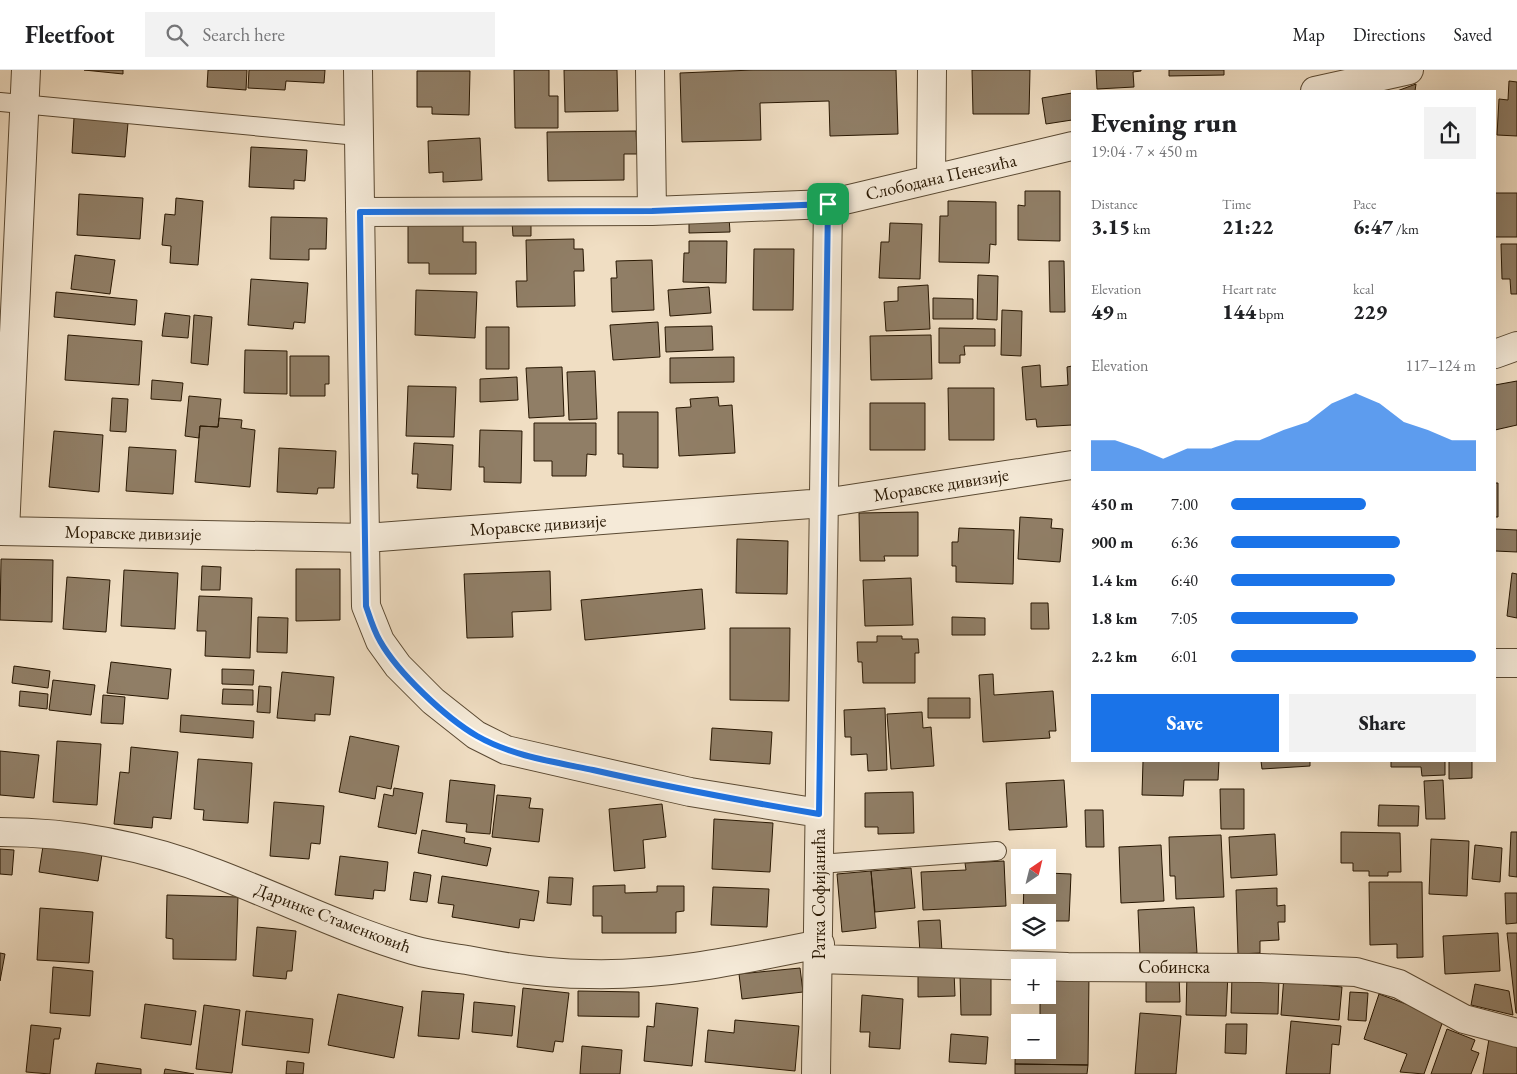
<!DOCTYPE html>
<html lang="en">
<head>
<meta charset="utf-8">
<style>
  :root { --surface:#fff; --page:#f2f2f2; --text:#202124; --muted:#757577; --line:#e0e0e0; --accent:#1a73e8 }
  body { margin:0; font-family:"EB Garamond",serif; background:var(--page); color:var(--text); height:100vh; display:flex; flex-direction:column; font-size:19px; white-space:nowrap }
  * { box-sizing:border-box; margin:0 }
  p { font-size:16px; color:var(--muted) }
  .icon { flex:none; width:28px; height:28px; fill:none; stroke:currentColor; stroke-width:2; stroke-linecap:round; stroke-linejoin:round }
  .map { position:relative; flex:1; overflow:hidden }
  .panel { position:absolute; left:1071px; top:20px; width:425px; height:672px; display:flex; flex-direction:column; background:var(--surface); border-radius:0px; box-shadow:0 5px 20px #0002 }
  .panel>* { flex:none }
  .needle { width:32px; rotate:35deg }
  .buttons { position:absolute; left:1011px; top:779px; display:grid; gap:10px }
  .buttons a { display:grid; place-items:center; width:45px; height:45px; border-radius:0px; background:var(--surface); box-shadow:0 5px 20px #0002; font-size:25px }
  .pin { position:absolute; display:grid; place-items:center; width:42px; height:42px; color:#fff; margin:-21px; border-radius:10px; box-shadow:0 2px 8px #0006 }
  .round { display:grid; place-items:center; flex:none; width:52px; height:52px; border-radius:0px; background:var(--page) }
  .headline { display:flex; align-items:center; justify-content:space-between; height:85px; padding:0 20px }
  h1 { font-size:28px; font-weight:800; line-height:38px }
  .metrics { display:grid; grid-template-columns:repeat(3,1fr); gap:8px; height:85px; padding:5px 20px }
  .metrics div { display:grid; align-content:center }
  .metrics b { font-size:21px; font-weight:800 }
  .metrics small { font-size:14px; font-weight:400 }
  .metrics p { font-size:14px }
  .chart { height:140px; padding:10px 20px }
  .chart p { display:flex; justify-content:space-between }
  .chart svg { width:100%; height:90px; margin-top:5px; fill:var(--accent); opacity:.7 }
  .cta { display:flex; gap:10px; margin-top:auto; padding:10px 20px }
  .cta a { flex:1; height:58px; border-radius:0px; background:var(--accent); color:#fff; font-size:20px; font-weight:800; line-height:58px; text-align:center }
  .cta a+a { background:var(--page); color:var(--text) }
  ul { padding:0 20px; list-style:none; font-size:16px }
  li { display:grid; grid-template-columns:80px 60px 1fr; align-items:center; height:38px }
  li i { height:12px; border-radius:6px; background:var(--accent) }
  header { display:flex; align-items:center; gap:30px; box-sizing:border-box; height:70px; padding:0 25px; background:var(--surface); border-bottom:1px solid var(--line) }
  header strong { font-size:24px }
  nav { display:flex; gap:28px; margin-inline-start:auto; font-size:18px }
  .search { width:350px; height:45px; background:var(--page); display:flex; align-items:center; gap:12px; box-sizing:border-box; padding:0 18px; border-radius:0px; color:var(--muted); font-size:19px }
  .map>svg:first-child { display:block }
  .building { fill:#907e66; stroke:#281702; fill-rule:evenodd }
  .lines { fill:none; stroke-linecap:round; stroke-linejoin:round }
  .lane-casing { stroke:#5a4932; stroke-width:20 }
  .street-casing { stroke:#5a4932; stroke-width:30 }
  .lane { stroke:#f5ead8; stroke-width:18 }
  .street { stroke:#f5ead8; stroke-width:28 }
  .route-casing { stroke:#fff; stroke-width:10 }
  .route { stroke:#1a73e8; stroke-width:6 }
  .labels { text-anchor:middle; stroke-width:4; stroke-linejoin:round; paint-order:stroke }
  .street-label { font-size:18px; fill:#281702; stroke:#f5ead8 }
</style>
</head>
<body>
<header>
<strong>Fleetfoot</strong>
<div class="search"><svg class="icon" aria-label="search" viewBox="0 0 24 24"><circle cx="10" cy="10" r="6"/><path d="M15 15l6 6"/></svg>Search here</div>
<nav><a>Map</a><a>Directions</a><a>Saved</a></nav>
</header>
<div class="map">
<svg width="1517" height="1004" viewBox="0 0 1517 1004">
  <rect width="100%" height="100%" fill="#f0dec3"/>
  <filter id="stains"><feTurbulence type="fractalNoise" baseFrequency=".004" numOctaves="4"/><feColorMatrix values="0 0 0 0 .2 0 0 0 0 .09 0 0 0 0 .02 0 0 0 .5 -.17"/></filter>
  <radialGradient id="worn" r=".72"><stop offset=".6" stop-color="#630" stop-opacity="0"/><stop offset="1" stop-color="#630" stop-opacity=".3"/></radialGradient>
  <!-- building -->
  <path class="building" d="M84,0H123V4Z
    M208,0H247L246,20L207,17Z
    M249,0H325L324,13L286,11L285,20L248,18Z
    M514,0H549V26H558V58H515Z
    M564,0H617L618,41L565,42Z
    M896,0L898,64L830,66L829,31L760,33L761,70L682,72L680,3L753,0Z
    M972,0H1030L1029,44H973Z
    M1096,0H1141V1L1133,2L1134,17L1097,19Z
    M1169,0H1224V5L1169,6Z
    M417,1H470L469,45L432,44V37H417Z
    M1509,11L1517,12V66L1497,65L1499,29L1508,30Z
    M1416,14L1415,21H1397Z
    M1072,23V50L1046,54L1042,28Z
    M74,48L128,53L125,87L72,83Z
    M636,61L637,84H624V110L548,111L547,62Z
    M480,68L482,110L443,112V102L429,103L428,71Z
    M251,77L307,80L305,111L294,110V119L249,117Z
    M1025,121H1060V171L1018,170V135L1025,136Z
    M1495,123H1517V167H1495Z
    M79,124L143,128L140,169L77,165Z
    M176,128L203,131L198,195L170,193L171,176L162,175L165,144L175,145Z
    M948,131L996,132V175L990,174L989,193L939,192L940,146H948Z
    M271,147L327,148L326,179H309V190L270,189Z
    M729,147L730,162L689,163V148Z
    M531,151V166H513L512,152Z
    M890,153L922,154L920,209L879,208L881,172H889Z
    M408,155H463V172H476V204H429V193H408Z
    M574,169V179H583L584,201H574L575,236L517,237L516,211H527L526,170Z
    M689,171H727L726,213L683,212L684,183H689Z
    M1501,174H1517V224H1511L1510,209H1502Z
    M754,179H794L793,240H753Z
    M75,185L115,190L110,224L71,219Z
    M652,190L654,240L612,242L611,208H617L616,191Z
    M1049,191H1064L1065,242H1050Z
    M978,205L998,206L997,250L977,249Z
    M251,209L308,213L305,253L294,252L293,259L248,255Z
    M928,215L930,259L886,261L884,232L898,231V217Z
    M709,217L711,243L670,246L668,220Z
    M416,220L477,222L475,268L415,265Z
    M56,222L137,230L135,255L54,247Z
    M933,228L973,229V249H933Z
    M1002,240L1022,241L1021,286L1001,285Z
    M165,243L190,246L188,268L162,266Z
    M194,245L212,247L208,295L191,293Z
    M658,252L660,287L613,290L610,255Z
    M712,256L713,280L666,282L665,257Z
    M486,257H509V299H486Z
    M939,258L995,259V276H964L965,285H960V293H939Z
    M68,265L142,271L139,315L65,310Z
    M931,265L932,309L871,310L870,266Z
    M245,280L287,281V324L244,323Z
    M290,286H329V314H325V326H290Z
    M734,287V312L670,313V288Z
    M1040,295L1041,317L1068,315L1067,297L1072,296V355L1037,357L1036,349L1026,350L1022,297Z
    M562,297L564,346L529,348L526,298Z
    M595,301L597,349L569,350L567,302Z
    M517,307L518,330L480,332V309Z
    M152,310L183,313L181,331L151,329Z
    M1517,311V355L1495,360V315Z
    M408,316L456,317L454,367L406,366Z
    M948,318H994V370H949Z
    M189,326L221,329L218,357L200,356L199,368L185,366Z
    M718,327L719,336L732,335L735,383L679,386L676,338L691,337L690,329Z
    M112,328L128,329L126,362L110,361Z
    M870,333H925V380H870Z
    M618,342H658V398L623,397V384H618Z
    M219,348L242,350L241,358L255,360L250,417L195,412L200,356L218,357Z
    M534,353H596V385L587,384L586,406H552V391H534Z
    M480,360L522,361L521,413L484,412V397H479Z
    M54,361L103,365L99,422L49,417Z
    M414,373L453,375L451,420L417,418L418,404H412Z
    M129,377L176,380L173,424L126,421Z
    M279,378L336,381L334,418H318L317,424L277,422Z
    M1495,413H1498V447H1495Z
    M918,442V486H884L885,491H860L859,443Z
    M1020,447L1052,449L1051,458L1063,459L1060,492L1018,489Z
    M959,458L1014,460L1013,514L956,512V496H952V472H958Z
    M1495,459L1517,460V482L1495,481Z
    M737,469L788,471L787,524L736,523Z
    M1,489L53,490L52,552L0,550Z
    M202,496L221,497L220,520H201Z
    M296,499H340V550L296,551Z
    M124,500L178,503L175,559L121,556Z
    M550,501L551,540L512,542L513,567L467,568L464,504Z
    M1512,503L1517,504V548L1507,546Z
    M67,507L110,510L106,562L63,559Z
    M911,508L913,555L865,556L863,510Z
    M702,519L705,559L585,570L581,530Z
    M199,526L252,528L250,588L205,586L206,561H197Z
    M1031,533H1048L1049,559H1031Z
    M258,547L288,548L287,583L257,582Z
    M952,547L985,548V565H952Z
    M730,558H790L789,631L730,630Z
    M877,566H902V569H918L919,583H915V613H863L862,592H858L857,572H877Z
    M111,592L171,599L168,629L107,623Z
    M14,596L50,601L48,618L12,613Z
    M222,599L254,600L253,615L222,614Z
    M282,602L334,607L330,645L315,644V651L277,648Z
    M993,604L994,625L1053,621L1056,661H1049L1050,668L983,672L979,605Z
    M53,610L95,615L91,645L49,640Z
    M259,616L271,617L270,643L257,642Z
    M223,619L253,620V635L222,634Z
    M20,621L48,624L47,639L19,636Z
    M103,625L125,627L123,654L101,653Z
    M928,628H970V648H928Z
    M885,638L887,700L868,701L867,684L851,685V667H845L844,640Z
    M922,642L923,658L931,657L934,696L891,699L887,644Z
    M181,645L254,651L253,668L180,662Z
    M712,658L772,662L770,694L710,690Z
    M350,666L399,676L391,719L377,716L375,729L339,722Z
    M57,671L101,674L97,735L53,732Z
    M131,677L178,682L171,749L153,747L152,758L114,754L120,702L129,703Z
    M0,681L39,685L34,728L0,725Z
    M198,689L252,693L248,753L203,750L204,740L194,739Z
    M1143,691H1219L1218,710H1184L1183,726L1142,725Z
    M1261,691H1310V696L1262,699Z
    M1391,691H1445V705L1422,706L1421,697H1391Z
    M1449,691H1472V708L1449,709Z
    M450,710L495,715L490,764L466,762L467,754L446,752Z
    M1064,710L1067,757L1009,760L1006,713Z
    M1443,710L1445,749H1426L1424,711Z
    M394,718L423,723L416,764L378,757L384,724L393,726Z
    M1220,719H1244V759H1221Z
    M913,722L914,763L878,764V757H865V723Z
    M497,725L531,728L529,738L543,739L539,772L492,767Z
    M274,732L324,736L320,774L311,773L309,789L270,786Z
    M662,734L666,767L643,770L645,798L614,801L609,739Z
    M1379,735L1419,736L1418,756H1378Z
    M1085,740H1103L1104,777H1086Z
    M714,749L773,753L770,802L712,799Z
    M422,760L465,768L464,773L491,778L487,796L418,783Z
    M1341,762L1400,763L1401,802H1388V806H1369V801H1353V793H1341Z
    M1511,762H1517V807L1509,806Z
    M1275,764L1277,805L1231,808L1229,767Z
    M1221,765L1224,827L1176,829L1175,806H1170L1169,767Z
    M1431,769L1469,771L1467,826L1429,824Z
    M1161,775L1164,831L1121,833L1119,777Z
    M1475,775L1502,778L1500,812L1472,809Z
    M43,776L102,784L98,811L39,802Z
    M0,779L14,780L12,805L0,804Z
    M340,786L388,792L385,821L374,820L373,829L335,825Z
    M1004,791L1006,836L923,840L921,802L966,800L965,793Z
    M911,798L915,838L875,842L871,801Z
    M871,801L876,858L842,862L837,804Z
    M414,802L431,805L427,832L410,830Z
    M1048,803L1071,804L1069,851H1053V861L1048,860V842H1023L1024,815H1048Z
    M442,806L539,821L534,851L520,849L519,858L452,847L454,835L438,833Z
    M549,807L573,808L571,835L547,833Z
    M1369,812H1422L1423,887L1397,888V874L1370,875Z
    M625,815V823L657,822V816H684V841L676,842V863H602V846H593V816Z
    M713,817L769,819L767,857L711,855Z
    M1277,818V836L1285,835V852H1278L1279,870L1260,871V883L1238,884L1236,820Z
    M1505,823H1517V853L1506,854Z
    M167,825L238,827L236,890L173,889V869L166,868Z
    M1194,837L1197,883L1140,886L1138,840Z
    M40,838L93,842L89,893L37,890Z
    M940,850L942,882L920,883L918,851Z
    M257,857L296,861L292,901H287L286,909L253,906Z
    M1498,863L1500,901L1445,904L1443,866Z
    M1507,863H1517V943H1516Z
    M0,883L5,884L0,911Z
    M53,897L93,901L90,946L50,943Z
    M800,898L803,922L742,929L739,904Z
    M954,901L955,926L918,927V902Z
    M1053,903L1089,904L1088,995L1015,994L1016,951L1040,952V931H1052ZM1020,952H1048V980H1020Z
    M1187,903H1228L1226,946L1186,945Z
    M960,905H991V945H961Z
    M1179,905L1180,932H1146V906Z
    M1232,905L1279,906L1278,944L1231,943Z
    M1284,906L1323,910V915L1342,917L1339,950L1281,945Z
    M1475,914L1509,921L1513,945L1471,935Z
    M523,918L569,923L563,972L555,971L553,982L517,977Z
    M422,921L464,924L459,969L418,966Z
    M578,921L639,922V947L578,946Z
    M1350,922L1368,923L1366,951L1348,950Z
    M338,924L403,937L394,988L328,975Z
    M1379,924L1444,948L1424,1004L1400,1002L1407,984L1364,969Z
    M862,925L903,929L900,979L869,977L870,962H860Z
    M474,932L515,936L512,966L472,962Z
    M656,933L698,938L692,996L644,991L647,956L654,957Z
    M145,934L196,941L191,975L141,968Z
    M204,935L240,940L232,1003L196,999Z
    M246,941L313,949L309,983L242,975Z
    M1140,943L1181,946L1176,1004H1135Z
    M735,950L799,956L795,1001L705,992L708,960L734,963Z
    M1291,951L1341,956L1339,975L1332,974L1330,1004H1286Z
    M1226,954H1247L1246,984L1225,983Z
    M31,955L61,958L59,969H54L50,1004L26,1002Z
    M1447,959L1475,970L1471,980L1479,983L1471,1004H1431Z
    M951,964L988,967L986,994L949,992Z
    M1489,969L1517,973V1004H1483Z
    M582,976L622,980L620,1004H580Z
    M287,991L304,993L303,1004H286Z
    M97,993L141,999V1004H95Z
    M1015,994L1088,995L1087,1004H1015Z
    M165,999L194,1004H164Z"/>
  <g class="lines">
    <!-- lane casing -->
    <g class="lane-casing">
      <path id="lane" d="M0,32L358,66
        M819,794L997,781"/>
    </g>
    <!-- street casing -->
    <g class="street-casing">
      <path id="street" d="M358,0L366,536L380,571L398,596L433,631L476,665L506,680L690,722L819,743
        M650,0L652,141
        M1315,21L1409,0
        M931,108L932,0
        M360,142L652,141L828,134L1072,76
        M1495,284L1517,276
        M0,461L366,468L824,433L1072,395
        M5,461L26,0
        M1495,593H1517
        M0,762C73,762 148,777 215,803C281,828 345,860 413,880C430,885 449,887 467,890C507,898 548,904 589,904C667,906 744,889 820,874
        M819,889L1068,897L1261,898L1356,902L1399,914L1464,949L1517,963
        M816,1004L828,134"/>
    </g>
    <!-- lane -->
    <use href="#lane" class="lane"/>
    <!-- street -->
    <use href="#street" class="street"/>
  </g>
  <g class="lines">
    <!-- route casing -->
    <g class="route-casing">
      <path id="route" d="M828,134L819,744C743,731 668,717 593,700C554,692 512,686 477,666C446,648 398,603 380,571C374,561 370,548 366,536L360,142L652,141Z"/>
    </g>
    <!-- route -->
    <use href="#route" class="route"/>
  </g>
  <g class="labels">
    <!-- street labels -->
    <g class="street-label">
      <text transform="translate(941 107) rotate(-13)" y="6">Слободана Пенезића</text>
      <text transform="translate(941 415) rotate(-9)" y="6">Моравске дивизије</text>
      <text transform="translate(538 455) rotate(-4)" y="6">Моравске дивизије</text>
      <text transform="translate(133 463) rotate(1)" y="6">Моравске дивизије</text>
      <text transform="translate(819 824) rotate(-90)" y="6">Ратка Софијанића</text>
      <text transform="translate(333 848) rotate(21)" y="6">Даринке Стаменковић</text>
      <text x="1174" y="903">Собинска</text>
    </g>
  </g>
  <rect width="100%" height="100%" filter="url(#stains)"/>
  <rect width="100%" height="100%" fill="url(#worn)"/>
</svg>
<div class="buttons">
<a><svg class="needle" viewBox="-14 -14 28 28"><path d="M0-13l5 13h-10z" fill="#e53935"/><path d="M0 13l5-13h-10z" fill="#757577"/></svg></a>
<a><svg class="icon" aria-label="layers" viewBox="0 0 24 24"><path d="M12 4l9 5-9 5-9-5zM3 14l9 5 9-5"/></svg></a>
<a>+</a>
<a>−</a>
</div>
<div class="pin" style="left:828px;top:134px;background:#1e9e55"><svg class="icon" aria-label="arrive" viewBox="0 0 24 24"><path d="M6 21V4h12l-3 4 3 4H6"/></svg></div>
<section class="panel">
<div class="headline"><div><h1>Evening run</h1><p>19:04 · 7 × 450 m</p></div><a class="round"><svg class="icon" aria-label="share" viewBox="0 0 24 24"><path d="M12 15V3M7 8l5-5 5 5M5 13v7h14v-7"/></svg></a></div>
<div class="metrics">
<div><p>Distance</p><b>3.15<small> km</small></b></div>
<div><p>Time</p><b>21:22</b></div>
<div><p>Pace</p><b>6:47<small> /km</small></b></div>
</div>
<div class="metrics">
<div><p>Elevation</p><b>49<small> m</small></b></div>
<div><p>Heart rate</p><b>144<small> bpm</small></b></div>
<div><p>kcal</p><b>229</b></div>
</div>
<div class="chart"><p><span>Elevation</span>117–124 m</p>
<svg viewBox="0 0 160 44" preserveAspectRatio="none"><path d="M0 44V29L10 29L20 33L30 38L40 33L50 33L60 29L70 29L80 24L90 20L100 11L110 6L120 11L130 20L140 24L150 29L160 29V44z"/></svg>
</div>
<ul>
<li><b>450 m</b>7:00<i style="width:55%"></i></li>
<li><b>900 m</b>6:36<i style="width:69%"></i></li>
<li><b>1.4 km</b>6:40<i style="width:67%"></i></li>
<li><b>1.8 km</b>7:05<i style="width:52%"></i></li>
<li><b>2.2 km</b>6:01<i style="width:100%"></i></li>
</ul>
<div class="cta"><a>Save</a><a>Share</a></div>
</section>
</div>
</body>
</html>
